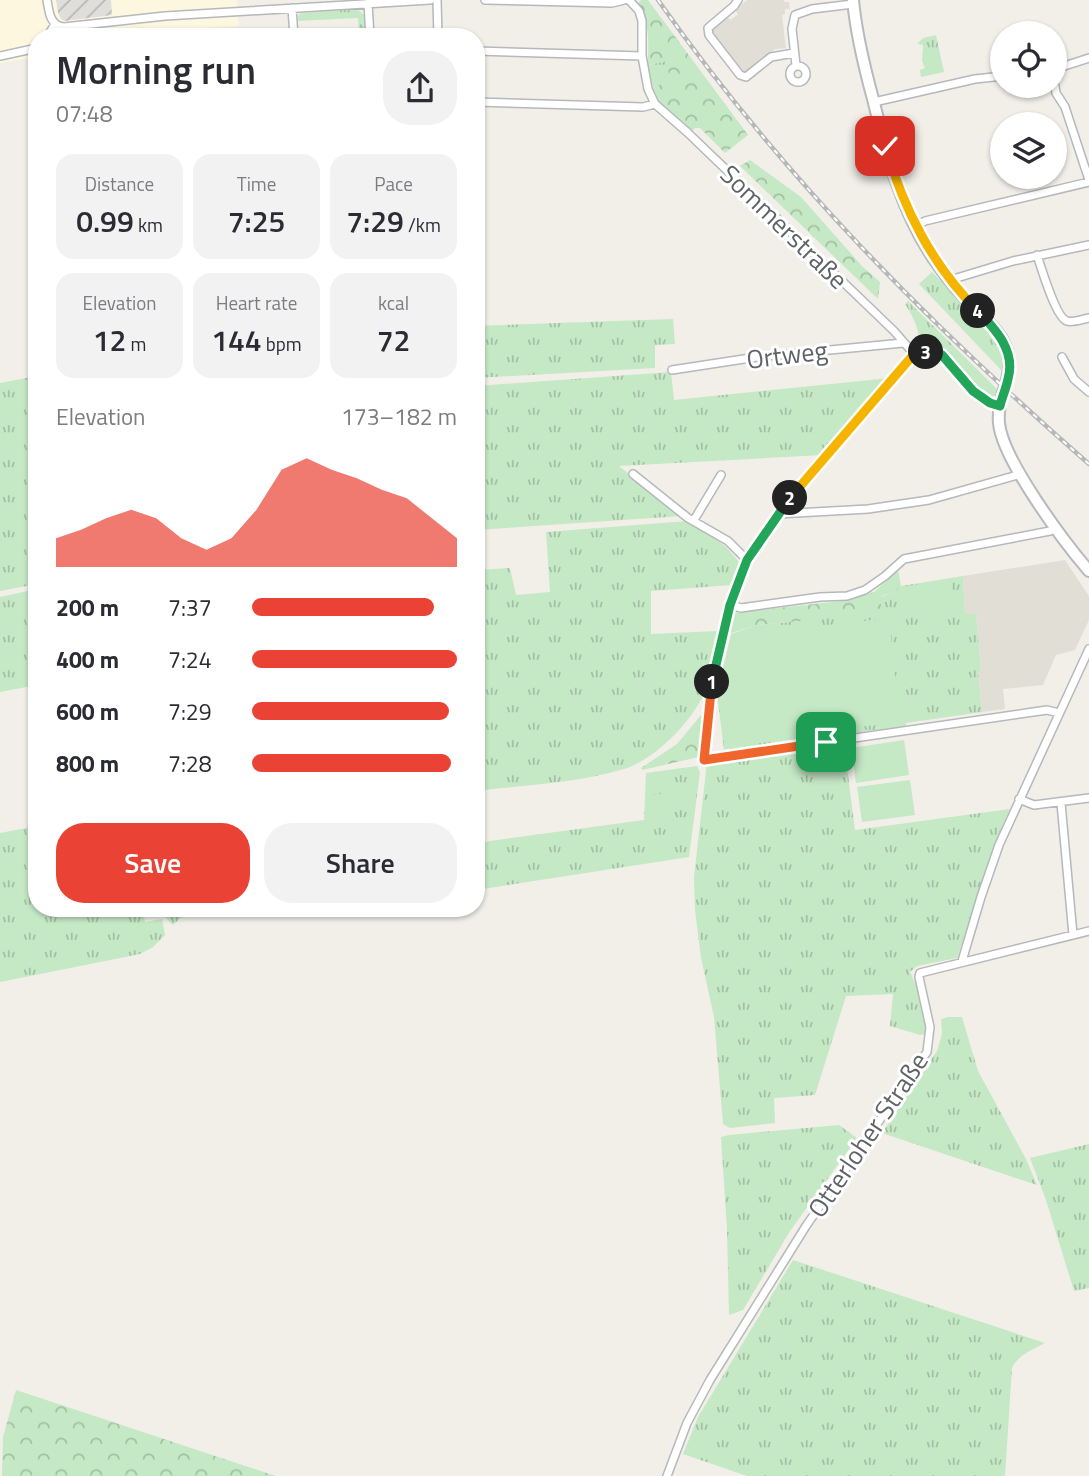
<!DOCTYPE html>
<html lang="en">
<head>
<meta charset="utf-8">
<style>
  :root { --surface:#fff; --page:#f2f2f3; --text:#2b2b33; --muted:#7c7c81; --accent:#ea4335 }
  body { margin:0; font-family:"Titillium Web",sans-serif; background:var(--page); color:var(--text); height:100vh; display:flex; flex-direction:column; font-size:26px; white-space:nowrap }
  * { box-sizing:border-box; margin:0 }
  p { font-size:23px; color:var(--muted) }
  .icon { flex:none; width:38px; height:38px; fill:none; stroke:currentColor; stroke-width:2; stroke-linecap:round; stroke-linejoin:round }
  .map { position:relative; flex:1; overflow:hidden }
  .side { position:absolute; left:28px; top:28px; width:457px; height:889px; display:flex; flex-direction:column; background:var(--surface); border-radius:28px; box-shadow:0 2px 5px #0004 }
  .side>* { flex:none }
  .buttons { position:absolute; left:990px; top:21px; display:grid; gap:14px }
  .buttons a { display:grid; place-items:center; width:77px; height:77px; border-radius:50%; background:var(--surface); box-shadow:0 2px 5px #0004; font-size:35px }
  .pin { position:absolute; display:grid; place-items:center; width:60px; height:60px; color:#fff; margin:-30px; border-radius:14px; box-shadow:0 4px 10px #0006 }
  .km { position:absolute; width:35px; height:35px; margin:-18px; border-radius:50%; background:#222; color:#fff; font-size:19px; line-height:35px; text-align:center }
  .round { display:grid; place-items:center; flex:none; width:74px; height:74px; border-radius:28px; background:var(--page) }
  .summary { display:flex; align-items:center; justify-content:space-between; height:119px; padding:0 28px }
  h1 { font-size:38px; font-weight:600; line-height:52px }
  .stats { display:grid; grid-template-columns:repeat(3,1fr); gap:10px; height:119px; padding:7px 28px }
  .stats div { display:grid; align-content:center; border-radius:18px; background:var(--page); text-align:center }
  .stats b { font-size:30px; font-weight:600 }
  .stats small { font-size:19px; font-weight:400 }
  .stats p { font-size:19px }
  .chart { height:196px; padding:14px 28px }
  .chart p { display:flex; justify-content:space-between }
  .chart svg { width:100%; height:126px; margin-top:7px; fill:var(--accent); opacity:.7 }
  .action { display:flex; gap:14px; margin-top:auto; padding:14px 28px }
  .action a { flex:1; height:80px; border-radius:28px; background:var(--accent); color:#fff; font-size:28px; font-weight:600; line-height:80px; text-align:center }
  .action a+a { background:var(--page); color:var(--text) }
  ul { padding:0 28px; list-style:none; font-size:23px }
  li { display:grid; grid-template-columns:112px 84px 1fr; align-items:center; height:52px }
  li i { height:18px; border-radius:9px; background:var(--accent) }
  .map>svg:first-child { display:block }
  .commercial { fill:#fef7e0 }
  .industrial { fill:url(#industrial-furrows) }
  .education { fill:#e1ded6 }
  .grass { fill:url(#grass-tufts) }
  .forest { fill:url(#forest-crowns) }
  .garden { fill:#c5e8c5 }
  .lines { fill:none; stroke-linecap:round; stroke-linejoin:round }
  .minor-casing { stroke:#b5b8bc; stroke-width:10 }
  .secondary-casing { stroke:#b6babf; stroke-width:14 }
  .minor { stroke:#fff; stroke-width:7 }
  .secondary { stroke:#fff; stroke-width:10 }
  .rail-casing { stroke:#b6b7b8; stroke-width:4.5 }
  .rail { stroke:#fff; stroke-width:2; stroke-dasharray:5; stroke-linecap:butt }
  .split-1-casing { stroke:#fff; stroke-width:14 }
  .split-2-casing { stroke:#fff; stroke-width:14 }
  .split-3-casing { stroke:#fff; stroke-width:14 }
  .split-4-casing { stroke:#fff; stroke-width:14 }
  .split-5-casing { stroke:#fff; stroke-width:14 }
  .split-1 { stroke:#f0652b; stroke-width:9 }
  .split-2 { stroke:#22a559; stroke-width:9 }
  .split-3 { stroke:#f5b400; stroke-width:9 }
  .split-4 { stroke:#22a559; stroke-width:9 }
  .split-5 { stroke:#f5b400; stroke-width:9 }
  .labels { text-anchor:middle; stroke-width:6; stroke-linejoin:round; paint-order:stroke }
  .street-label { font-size:26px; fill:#5f6368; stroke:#fff }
</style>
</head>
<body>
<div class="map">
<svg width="1089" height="1476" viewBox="0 0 1089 1476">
  <defs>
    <pattern id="industrial-furrows" width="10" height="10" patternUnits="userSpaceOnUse" patternTransform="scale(1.75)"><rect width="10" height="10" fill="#e0deda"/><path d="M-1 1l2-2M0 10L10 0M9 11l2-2" fill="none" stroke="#b9b8b5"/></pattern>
    <pattern id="grass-tufts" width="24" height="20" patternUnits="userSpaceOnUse" patternTransform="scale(1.75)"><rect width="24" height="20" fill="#c5e8c5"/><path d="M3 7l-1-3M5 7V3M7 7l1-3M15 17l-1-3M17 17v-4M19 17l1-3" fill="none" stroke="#a3c0a4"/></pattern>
    <pattern id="forest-crowns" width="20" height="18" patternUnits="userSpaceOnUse" patternTransform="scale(1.75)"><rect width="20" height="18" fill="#c5e8c5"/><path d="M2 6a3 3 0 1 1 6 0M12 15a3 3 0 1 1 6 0" fill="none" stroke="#a3c0a4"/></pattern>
  </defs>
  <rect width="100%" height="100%" fill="#f1efe8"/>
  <!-- commercial -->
  <path class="commercial" d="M0,0H237L239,26L76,37H37V57L0,63Z"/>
  <!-- industrial -->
  <path class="industrial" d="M56,0H111L112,15L65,21L61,19L58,13Z"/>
  <!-- education -->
  <path class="education" d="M747,0H784V2H789L790,9H785V14L782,15L786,48L775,49L746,74L712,36V30L727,17L731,20L738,14L735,10Z
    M1065,560L1089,596V620L1075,650L1056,655L1043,685L1003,689L1005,709L982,712L978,671H981L976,614H965L963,576Z"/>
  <!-- grass -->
  <path class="grass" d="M357,9L365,16L366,37H359L358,18L297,21L299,14L302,13Z
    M936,35L944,72L921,77L920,70L925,68L922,61L923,45L917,44L923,38Z
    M666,61L671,81L653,88L648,65Z
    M932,272L996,339L1005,356L1004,373L919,284Z
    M908,301L999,391L993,397L983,394L939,349L919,346C920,330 914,318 905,304Z
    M673,319L675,344L655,345V368L476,378V326Z
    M671,372L674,400L890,378L822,455L619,466L682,516L476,530V386Z
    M37,376V584L0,591V383Z
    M688,521L725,546L741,564L732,585L651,591V634L717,631C714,650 713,672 706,689C694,720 656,759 624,769C577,783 525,785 476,791V570L510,568L516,595L550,592L546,532Z
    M963,576L965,614H976L981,671L978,672L982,712L906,723V726L724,750L717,693L731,634L757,625L800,621L893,593L901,586Z
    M37,589V685L0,692V597Z
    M844,744L855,830L1010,809L999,834L957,958L917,966L910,972C920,992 925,1012 927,1034L920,1035L890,1026L893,994L846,996L815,1095L774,1098L775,1123L730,1128L723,1124L714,1017L701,958L695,910L694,877L707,762Z
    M697,766L700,772L689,857L476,890V843L644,820L646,773Z
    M37,826V908H132L133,912L143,911L145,922L162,919L165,935L153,947L140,954L0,982V833Z
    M165,908H191L173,925L166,918Z
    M948,1017H962L978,1071L1026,1159L1037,1185L882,1133L937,1051L942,1034L941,1019Z
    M839,1125L857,1138L790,1231L743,1310L729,1315L727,1229L721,1137L729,1135Z
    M1089,1144V1288L1074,1291L1046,1200L1030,1158Z
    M793,1260L1045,1343C1032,1350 1018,1355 1012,1368L1005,1476H747L683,1454L698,1417Z"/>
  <!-- forest -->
  <path class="forest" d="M641,0H648L748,135L725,153L700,128H695L691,132L660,104L653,88L671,80L665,61L648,65C648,42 651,24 637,4Z
    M750,160L801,197L862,266L880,282L878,299L740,166Z
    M898,570L901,586L893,593L881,596V608L867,615L757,625L725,635L733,613L842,601L874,592Z
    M707,708L699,757L642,770L641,768L677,744Z
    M16,1390L276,1476H2L3,1437Z"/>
  <!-- garden -->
  <path class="garden" d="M951,582L953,612L909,616L906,586Z
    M889,618L900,723L826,730V734L725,748L719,693L732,636Z
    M904,740L909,775L856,783L851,748Z
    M910,780L915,815L862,822L857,787Z
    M679,791L685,794L687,806L654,810L652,795Z"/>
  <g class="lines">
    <!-- minor casing -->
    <g class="minor-casing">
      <path id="minor" d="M47,0C49,12 50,26 64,27L165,16L430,0
        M437,0L438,37
        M485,0L612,3L624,0
        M629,0L639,11L642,21V56L648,89L655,104L687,132L894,331L914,354
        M738,0L734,6L708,28L709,35L740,75L746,77L771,57L794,53
        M368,3L370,37
        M292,8L294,37
        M47,37L55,24
        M476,51L642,56
        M0,56L37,48
        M796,65L792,29L795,15L812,9L853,4
        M790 74a8 8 0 1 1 16 0a8 8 0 1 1-16 0Z
        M1055,69L1089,58
        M1055,86L1056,93L1065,107L1089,180
        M476,102L643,107L655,104
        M874,102L975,79L1003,76
        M916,226L925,221L1089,182
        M1037,255C1041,267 1056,318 1067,321C1072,323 1083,319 1089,318
        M950,280L1013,261L1089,245
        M914,354L785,505L747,560L730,605L711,686L704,760L1047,710L1059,713
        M914,354L927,352L941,355L973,391L990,403L1000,406
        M1062,357L1074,379L1089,392
        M672,370L757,357L903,343
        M633,474L688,518L728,541L747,560
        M778,514L868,509L929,500L1021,474
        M694,520L721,475
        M730,605L741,608L820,597L847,596L865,590L885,576L904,559L1050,531L1056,527
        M1019,799L1034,805L1089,798
        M1061,803L1073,935
        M962,961L981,897L999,845L1089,649
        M667,1476L687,1423L710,1380L806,1226L927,1052L930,1027L919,977L920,973L1089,931"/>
    </g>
    <!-- secondary casing -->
    <g class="secondary-casing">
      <path id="secondary" d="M853,0C856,33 864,66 873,99C887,156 903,217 938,265C949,281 962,296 976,309C985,319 997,329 1003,341C1020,373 996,392 999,423C1002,459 1064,542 1089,571"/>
    </g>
    <!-- minor -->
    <use href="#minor" class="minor"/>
    <!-- secondary -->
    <use href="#secondary" class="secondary"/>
    <!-- rail casing -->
    <g class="rail-casing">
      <path id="rail" d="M658,0C780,174 929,324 1089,464"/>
    </g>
    <!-- rail -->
    <use href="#rail" class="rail"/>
  </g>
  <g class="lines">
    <!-- split-1 casing -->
    <g class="split-1-casing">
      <path id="split-1" d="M712,682L704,760L826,742"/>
    </g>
    <!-- split-2 casing -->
    <g class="split-2-casing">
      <path id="split-2" d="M712,682L730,605L747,560L790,498"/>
    </g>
    <!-- split-3 casing -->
    <g class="split-3-casing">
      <path id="split-3" d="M790,498L914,354L926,352"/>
    </g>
    <!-- split-4 casing -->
    <g class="split-4-casing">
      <path id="split-4" d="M926,352L942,355L973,391L990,403L1000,406C1002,397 1006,389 1008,379C1016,351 996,330 978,311"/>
    </g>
    <!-- split-5 casing -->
    <g class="split-5-casing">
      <path id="split-5" d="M885,146C904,209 931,264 978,311"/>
    </g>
    <!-- split-1 -->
    <use href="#split-1" class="split-1"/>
    <!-- split-2 -->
    <use href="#split-2" class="split-2"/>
    <!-- split-3 -->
    <use href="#split-3" class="split-3"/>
    <!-- split-4 -->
    <use href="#split-4" class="split-4"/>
    <!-- split-5 -->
    <use href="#split-5" class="split-5"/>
  </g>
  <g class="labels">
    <!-- street labels -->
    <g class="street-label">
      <text transform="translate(784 227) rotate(44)" y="9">Sommerstraße</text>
      <text transform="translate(787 355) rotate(-7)" y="9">Ortweg</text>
      <text transform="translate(868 1135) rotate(-56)" y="9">Otterloher Straße</text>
    </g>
  </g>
</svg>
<div class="buttons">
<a><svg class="icon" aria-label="locate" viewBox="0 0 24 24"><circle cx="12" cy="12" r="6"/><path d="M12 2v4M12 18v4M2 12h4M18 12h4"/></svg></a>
<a><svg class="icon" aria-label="layers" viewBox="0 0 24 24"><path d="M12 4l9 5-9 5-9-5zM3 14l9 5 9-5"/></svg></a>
</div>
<div class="pin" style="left:826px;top:742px;background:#1e9e55"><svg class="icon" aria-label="arrive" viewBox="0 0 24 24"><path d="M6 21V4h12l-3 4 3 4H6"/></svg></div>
<div class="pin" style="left:885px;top:146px;background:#d93025"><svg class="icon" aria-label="check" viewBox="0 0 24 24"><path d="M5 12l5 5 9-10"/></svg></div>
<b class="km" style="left:712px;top:682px">1</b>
<b class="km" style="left:790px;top:498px">2</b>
<b class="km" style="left:926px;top:352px">3</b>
<b class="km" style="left:978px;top:311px">4</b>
<section class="side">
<div class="summary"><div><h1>Morning run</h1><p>07:48</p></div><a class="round"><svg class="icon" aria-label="share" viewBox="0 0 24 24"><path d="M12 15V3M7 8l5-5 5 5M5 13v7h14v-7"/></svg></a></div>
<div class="stats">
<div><p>Distance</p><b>0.99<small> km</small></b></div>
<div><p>Time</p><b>7:25</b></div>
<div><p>Pace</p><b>7:29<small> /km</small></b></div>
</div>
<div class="stats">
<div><p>Elevation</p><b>12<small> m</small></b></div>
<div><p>Heart rate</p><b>144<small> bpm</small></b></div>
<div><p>kcal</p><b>72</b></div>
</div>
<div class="chart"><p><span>Elevation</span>173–182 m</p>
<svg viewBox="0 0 160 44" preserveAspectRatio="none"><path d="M0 44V34L10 31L20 27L30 24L40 27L50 34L60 38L70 34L80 24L90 10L100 6L110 10L120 13L130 17L140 20L150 27L160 34V44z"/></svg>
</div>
<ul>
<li><b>200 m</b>7:37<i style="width:89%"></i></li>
<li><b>400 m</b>7:24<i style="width:100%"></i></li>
<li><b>600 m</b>7:29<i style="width:96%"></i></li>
<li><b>800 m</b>7:28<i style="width:97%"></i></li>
</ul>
<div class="action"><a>Save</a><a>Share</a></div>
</section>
</div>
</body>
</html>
